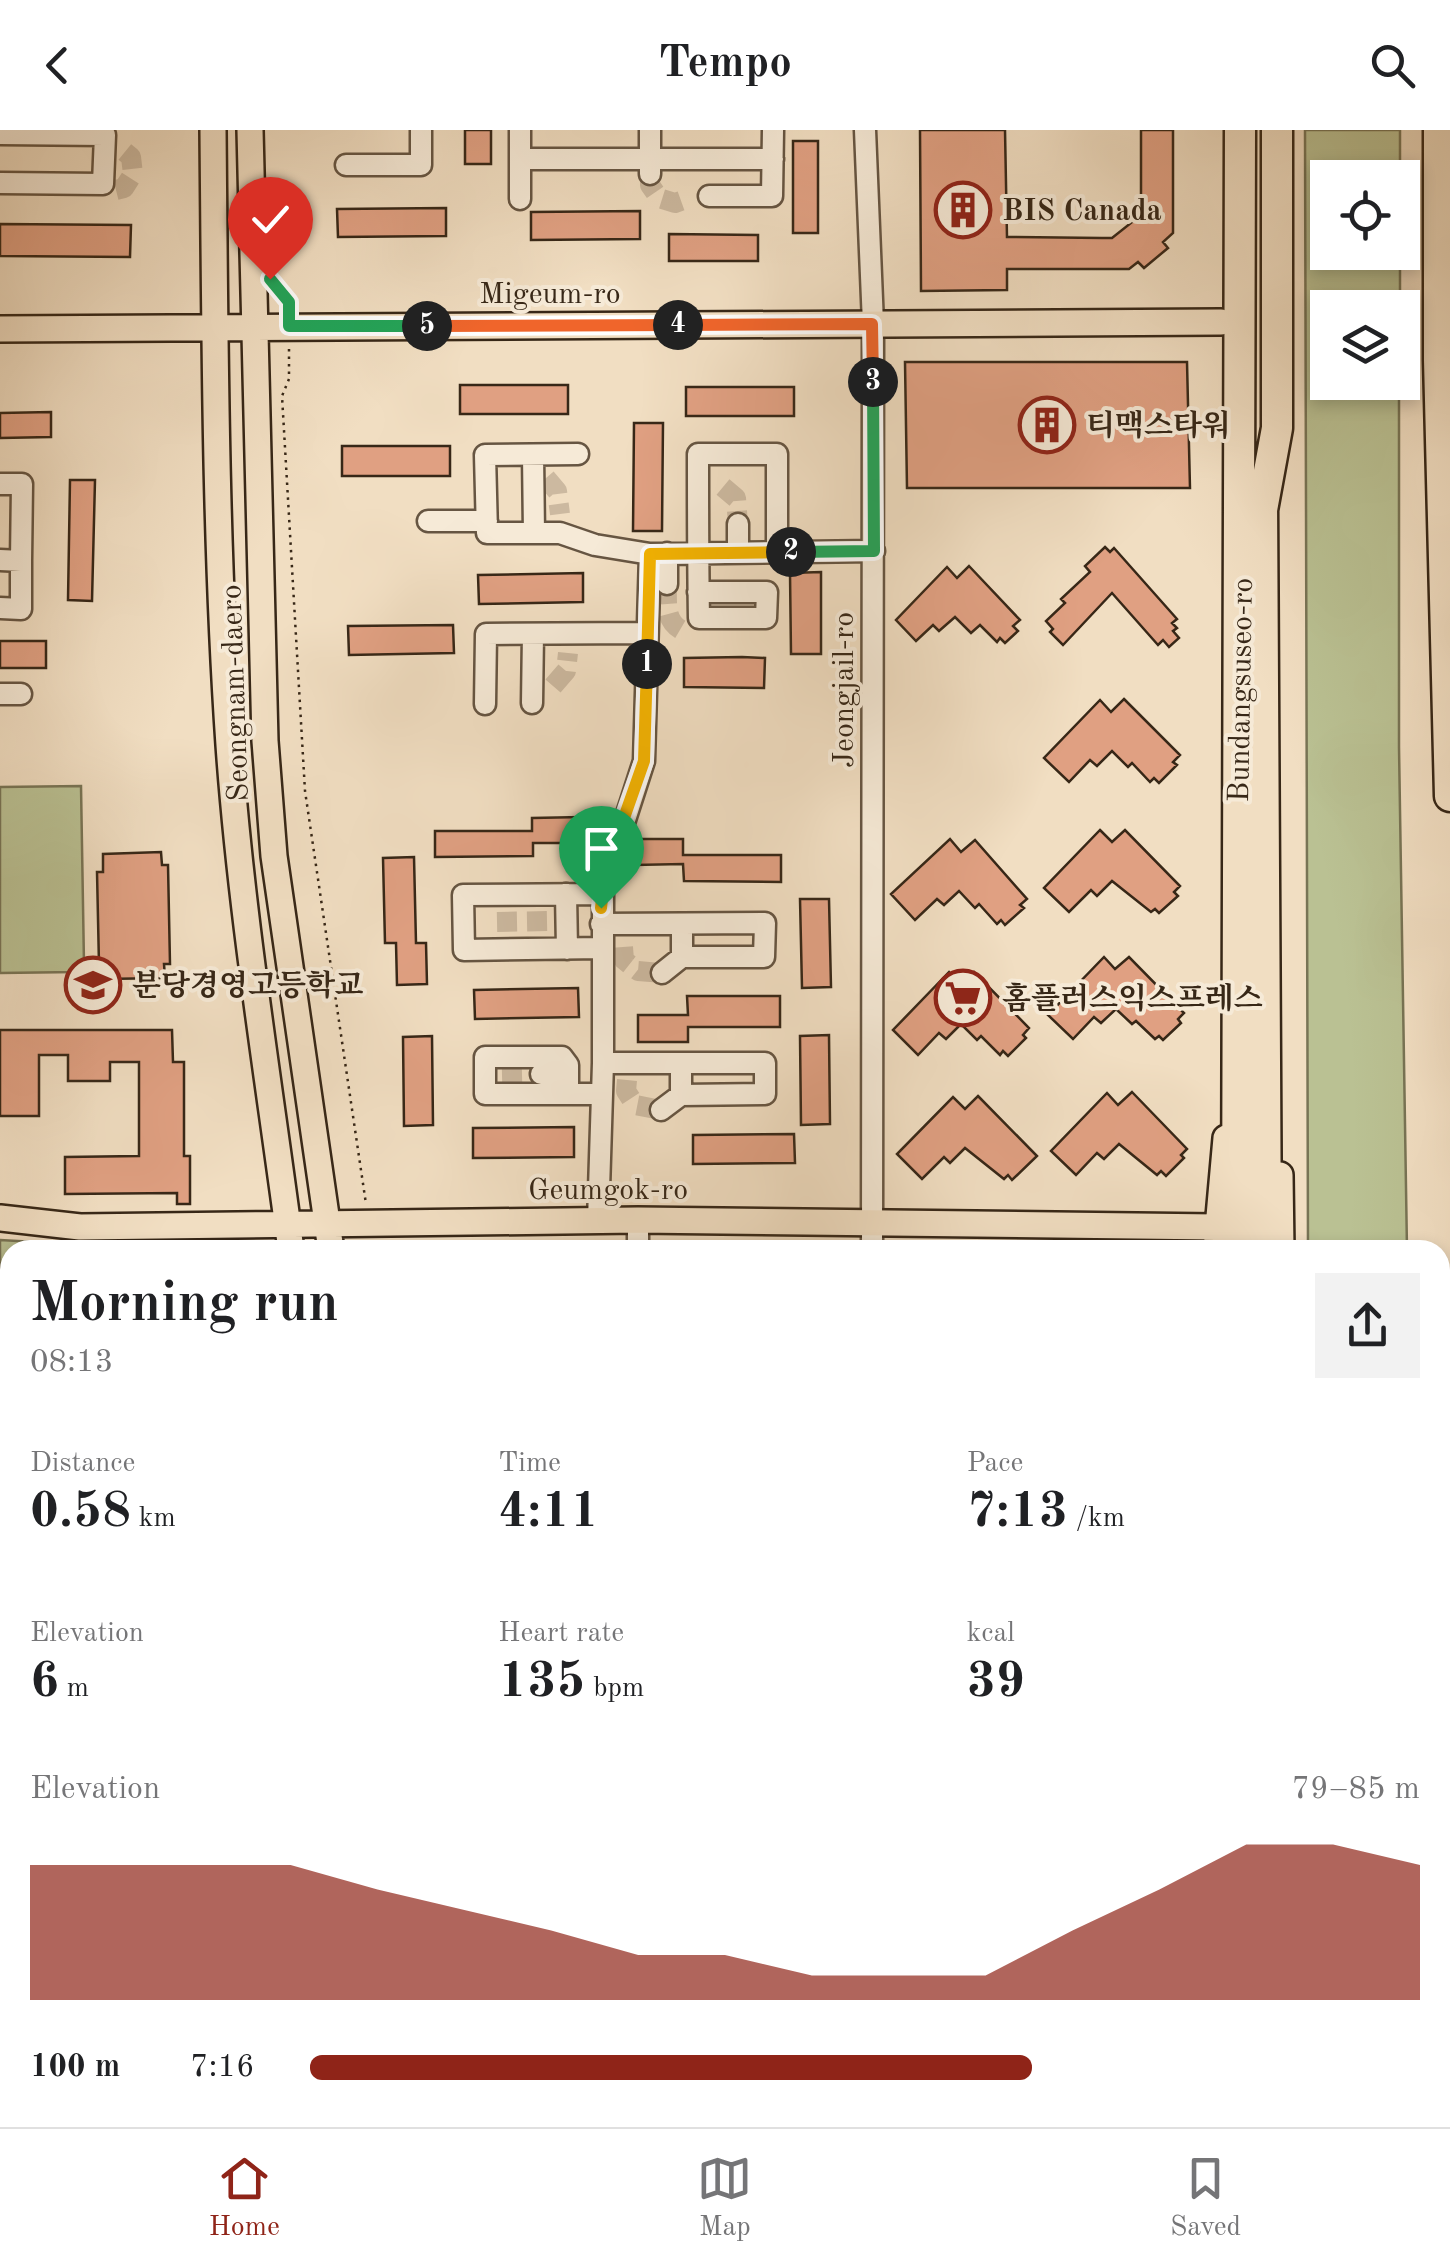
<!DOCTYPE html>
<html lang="en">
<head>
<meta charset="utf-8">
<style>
  :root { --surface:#fff; --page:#f2f2f2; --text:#202124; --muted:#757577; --line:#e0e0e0; --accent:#8f2418 }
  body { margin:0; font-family:"Old Standard TT","Noto Serif KR",serif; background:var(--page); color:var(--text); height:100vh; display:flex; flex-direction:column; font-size:38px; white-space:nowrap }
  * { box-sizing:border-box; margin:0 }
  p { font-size:32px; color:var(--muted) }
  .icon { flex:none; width:55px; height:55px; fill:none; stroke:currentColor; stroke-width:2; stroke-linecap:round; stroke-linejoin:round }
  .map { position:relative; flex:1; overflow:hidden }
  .details { position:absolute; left:0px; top:1110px; width:1450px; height:888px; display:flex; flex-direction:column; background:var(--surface); border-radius:30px 30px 0 0; box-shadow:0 5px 15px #0003 }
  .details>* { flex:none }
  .controls { position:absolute; left:1310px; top:30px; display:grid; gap:20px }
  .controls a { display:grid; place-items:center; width:110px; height:110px; border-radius:0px; background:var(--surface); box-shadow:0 5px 15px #0003; font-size:50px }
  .pin { position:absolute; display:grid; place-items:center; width:85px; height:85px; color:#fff; margin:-102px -42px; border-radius:50% 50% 50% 0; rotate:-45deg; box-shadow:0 0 10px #0007 }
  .pin .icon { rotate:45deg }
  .km { position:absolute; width:50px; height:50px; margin:-25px; border-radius:50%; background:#222; color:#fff; font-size:28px; line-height:50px; text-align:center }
  .round { display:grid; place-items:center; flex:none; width:105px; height:105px; border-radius:0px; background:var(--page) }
  .summary { display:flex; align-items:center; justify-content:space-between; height:170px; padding:0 30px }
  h1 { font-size:55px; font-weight:700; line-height:75px }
  .metrics { display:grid; grid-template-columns:repeat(3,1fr); gap:15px; height:170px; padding:10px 30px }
  .metrics div { display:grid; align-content:center }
  .metrics b { font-size:50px; font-weight:700 }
  .metrics small { font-size:28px; font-weight:400 }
  .metrics p { font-size:28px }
  .chart { height:280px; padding:20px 30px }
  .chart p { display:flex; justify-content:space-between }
  .chart svg { width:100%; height:180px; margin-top:10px; fill:var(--accent); opacity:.7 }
  ul { padding:0 30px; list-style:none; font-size:32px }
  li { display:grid; grid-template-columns:160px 120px 1fr; align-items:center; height:75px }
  li i { height:25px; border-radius:12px; background:var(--accent) }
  header { display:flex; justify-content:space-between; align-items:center; height:130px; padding:0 30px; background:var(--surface); font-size:45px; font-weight:700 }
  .menu { display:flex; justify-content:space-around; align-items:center; height:140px; border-top:2px solid var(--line); background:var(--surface); font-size:28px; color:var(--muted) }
  .menu a { display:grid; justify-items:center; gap:5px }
  .menu .current { color:var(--accent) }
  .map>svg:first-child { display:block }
  .green { fill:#bac193; stroke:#787455; stroke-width:2.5 }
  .water { fill:#9fbabd; stroke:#757f7b; stroke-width:2.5 }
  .building { fill:#e0a082; stroke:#372717; stroke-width:2.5 }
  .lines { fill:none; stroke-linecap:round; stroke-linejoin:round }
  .minor-tunnel { stroke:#ccb9a0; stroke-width:20; stroke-dasharray:20 10; stroke-linecap:butt }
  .highway-tunnel { stroke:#ccb9a0; stroke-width:30; stroke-dasharray:30 15; stroke-linecap:butt }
  .minor-casing { stroke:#665542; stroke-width:25 }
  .major-casing { stroke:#372717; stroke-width:30 }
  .highway-casing { stroke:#372717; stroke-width:35 }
  .path { stroke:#372717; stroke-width:2.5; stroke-dasharray:2.5 5; stroke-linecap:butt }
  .minor { stroke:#f6ead7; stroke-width:20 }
  .major { stroke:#f1dec2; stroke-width:25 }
  .highway { stroke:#f1dec2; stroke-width:30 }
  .split-1-casing { stroke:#fff; stroke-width:20 }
  .split-2-casing { stroke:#fff; stroke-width:20 }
  .split-3-casing { stroke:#fff; stroke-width:20 }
  .split-4-casing { stroke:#fff; stroke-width:20 }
  .split-5-casing { stroke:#fff; stroke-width:20 }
  .split-6-casing { stroke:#fff; stroke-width:20 }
  .split-1 { stroke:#f5b400; stroke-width:12 }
  .split-2 { stroke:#f5b400; stroke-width:12 }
  .split-3 { stroke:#22a559; stroke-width:12 }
  .split-4 { stroke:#f0652b; stroke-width:12 }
  .split-5 { stroke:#f0652b; stroke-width:12 }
  .split-6 { stroke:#22a559; stroke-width:12 }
  .labels { text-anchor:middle; stroke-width:8; stroke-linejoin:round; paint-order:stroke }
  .poi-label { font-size:30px; font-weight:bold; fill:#372717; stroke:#f6ead7; text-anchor:start }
  .street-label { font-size:30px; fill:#372717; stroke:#f6ead7 }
</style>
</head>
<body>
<header><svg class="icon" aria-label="back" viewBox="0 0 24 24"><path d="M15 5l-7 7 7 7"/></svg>Tempo<svg class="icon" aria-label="search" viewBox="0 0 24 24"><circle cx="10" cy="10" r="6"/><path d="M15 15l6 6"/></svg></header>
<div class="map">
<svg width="1450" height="1997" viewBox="0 0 1450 1997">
  <rect width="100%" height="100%" fill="#f1dec2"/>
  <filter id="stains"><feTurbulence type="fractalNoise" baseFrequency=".002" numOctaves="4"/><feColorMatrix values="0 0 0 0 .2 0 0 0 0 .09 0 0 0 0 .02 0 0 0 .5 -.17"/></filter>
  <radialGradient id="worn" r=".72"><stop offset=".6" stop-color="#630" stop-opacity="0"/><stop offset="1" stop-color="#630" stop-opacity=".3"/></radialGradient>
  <!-- green -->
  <path class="green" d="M1305,0H1400V47L1328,48V122L1400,123V177L1328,178V252L1399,253V617L1407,1120H1308Z
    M81,656L84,834L76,842L0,843V657Z
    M0,1110L177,1120H10V1303L0,1295Z
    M0,1303L10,1311V1411L0,1403Z
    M0,1648L10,1667V1827L0,1798Z
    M66,1988H172L173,1997H65Z
    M1309,1988H1405V1997H1309Z"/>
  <!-- water -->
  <path class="water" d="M0,1411L10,1419V1538L0,1533Z"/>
  <!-- building -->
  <path class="building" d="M465,0H491V34H465Z
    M920,0H1005L1007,107L1102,108H1112L1141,85V0H1173V103L1163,112L1168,118L1144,138L1138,132L1129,139H1007V160L921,161Z
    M793,11H818V103H793Z
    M446,78V106L338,107L337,79Z
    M640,81V109L531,110V82Z
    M0,94L131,95L130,127L0,126Z
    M669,104L758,105V131H669Z
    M905,232H1187L1190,358H907Z
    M460,255H568V284H460Z
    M686,257H794V286H686Z
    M51,282V307L0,308V283Z
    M634,293H663L662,401H633Z
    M342,316H450V346H342Z
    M70,350H95L92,471L68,470Z
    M1105,417L1110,422L1114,418L1177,489L1172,493L1177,498L1173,501L1179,508L1169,517L1163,510L1158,515L1112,463L1063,515L1050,502L1053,499L1046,491L1065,473L1061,469L1090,442L1085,436Z
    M969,436L1020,490L1013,496L1018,501L1005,513L1000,508L997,512L980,495L971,503L955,487L939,501L933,495L916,511L896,490L947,437L957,448Z
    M821,442V524H791L790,443Z
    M583,443V472L479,474L478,445Z
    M453,495L454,523L349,525L348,496Z
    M0,511H46V538H0Z
    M742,527L765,528L764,558L684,557V528Z
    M1124,569L1180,625L1173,632L1177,635L1159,653L1154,648L1150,652L1132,633L1128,637L1112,621L1097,636L1090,630L1069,652L1044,628L1100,570L1111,582Z
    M582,687V713H533V726L435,727V701H532V688Z
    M1100,700L1112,712L1125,700L1180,756L1174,762L1178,766L1159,783L1155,779L1151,782L1112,751L1097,766L1091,760L1069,782L1044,758Z
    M634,709H683V725H781V752L684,751L683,734L634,735Z
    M950,709L961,722L975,710L1027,769L1020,775L1024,778L1005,795L1001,790L997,794L979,774L975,778L959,761L944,775L937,769L915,790L891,764Z
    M161,722L162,735H168L170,834H164L165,848L104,849V834L99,835L97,742H103V724Z
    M414,727L416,813H426L427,854L397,855L396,813H385L383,728Z
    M800,769H829L831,857L802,858Z
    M1104,827L1115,839L1129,827L1184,883L1178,889L1181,893L1163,910L1159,906L1155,909L1136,891L1132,894L1116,879L1101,893L1094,887L1073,909L1048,885Z
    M949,842L960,855L974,842L1029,898L1023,905L1026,908L1008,926L1003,921L1000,925L981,906L977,910L961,894L946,909L939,903L918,925L893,900Z
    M578,858L579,887L475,889L474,860Z
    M687,866H780V897H688V912H638V885H688Z
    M0,900H172L173,932H184V1026H190V1074H177V1063L65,1064V1027L139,1026V932H110V951H68V925H39V986H0Z
    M829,905L830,994L801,995L800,906Z
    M432,906L433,995L404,996L403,907Z
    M1132,962L1187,1019L1181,1025L1184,1028L1166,1046L1161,1041L1157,1045L1119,1014L1104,1029L1097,1023L1076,1045L1051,1021L1107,963L1118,975Z
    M978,966L1037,1026L1012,1050L1008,1045L1004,1049L965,1018L950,1033L944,1027L922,1049L897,1024L953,967L965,979Z
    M574,997V1027L473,1028V998Z
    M794,1004L795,1033L693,1034V1005Z"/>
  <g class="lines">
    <!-- minor-tunnel -->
    <path class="minor-tunnel" d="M650,44V55L659,68L675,73L689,68
      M116,60L124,58L133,44L131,27L120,18
      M546,348L557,361L560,384
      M723,357L736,368L738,394
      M667,454C667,474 664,494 686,502
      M553,556L566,541L568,523
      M497,792L548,791
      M623,817L624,830L638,841L662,843
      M502,945L541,944
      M627,950L626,961L635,975L661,980"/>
    <!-- highway-tunnel -->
    <path class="highway-tunnel" d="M1245,1997V1988
      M1271,1997V1988"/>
    <!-- minor casing -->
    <g class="minor-casing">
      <path id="minor" d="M865,0L873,194L872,1120
        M0,4L105,5L103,54L0,53
        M520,29H773
        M346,35H421V0
        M650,44V0
        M709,66H772L773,0
        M520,69V0
        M578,324L485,325L487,403H560L595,415L650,424
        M533,325L534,403
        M0,354H22L21,431L0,430
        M428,391H487
        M738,394V422
        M667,454V423
        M698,462H767L766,488H699C698,433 698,378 698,324H777V422
        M0,478L21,479V431
        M0,564H21
        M532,573L533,504
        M485,574L486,504L647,503
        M566,764L567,819
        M601,794L765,793L764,827H682V794
        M602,818L464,820L463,765L602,764
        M662,843L682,827
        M603,933H765V964L681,965V933
        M541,944H568
        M568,964V935L562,927H485V964H602
        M661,980L681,965
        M598,1091L603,933V758L644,631L650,424L874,421
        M638,1120V1090
        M0,1977L1,1997
        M872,1997V1988"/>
    </g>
    <!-- major casing -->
    <g class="major-casing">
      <path id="major" d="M213,0C215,205 215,411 229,615C241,784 269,952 291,1120
        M250,0L265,611L274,726L331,1120
        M0,199L1221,192
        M1280,1045L1281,1120
        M0,1088L80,1097L638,1090L1216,1097
        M1216,1120L1226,1008
        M372,1988V1997
        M414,1988V1997
        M1223,1988V1997
        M1292,1988V1997"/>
    </g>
    <!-- highway casing -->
    <g class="highway-casing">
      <path id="highway" d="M1439,0V230L1450,666
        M1262,368L1266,1120
        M1262,380L1277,298V0
        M1237,1120L1240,0
        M1446,1997L1450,1254"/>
    </g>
    <!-- path -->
    <path class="path" d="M274,154L289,176
      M289,219V249L282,266L305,661L366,1074
      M0,1170L10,1174
      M0,1246L10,1247
      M0,1313L10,1321
      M0,1365L10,1351
      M0,1560L10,1569
      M0,1640L10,1654
      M0,1768L10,1803
      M162,1988V1997
      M311,1988V1997
      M75,1997V1988"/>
    <!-- minor -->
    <use href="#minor" class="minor"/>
    <!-- major -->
    <use href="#major" class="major"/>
    <!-- highway -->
    <use href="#highway" class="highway"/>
  </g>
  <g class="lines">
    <!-- split-1 casing -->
    <g class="split-1-casing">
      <path id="split-1" d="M601,778L605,742L644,631L647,534"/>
    </g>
    <!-- split-2 casing -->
    <g class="split-2-casing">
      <path id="split-2" d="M647,534L650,424L791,422"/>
    </g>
    <!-- split-3 casing -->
    <g class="split-3-casing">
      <path id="split-3" d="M791,422L874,421L873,252"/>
    </g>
    <!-- split-4 casing -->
    <g class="split-4-casing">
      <path id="split-4" d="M678,195L872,194L873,252"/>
    </g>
    <!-- split-5 casing -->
    <g class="split-5-casing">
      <path id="split-5" d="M427,196L678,195"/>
    </g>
    <!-- split-6 casing -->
    <g class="split-6-casing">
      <path id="split-6" d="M270,149L289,172V196H427"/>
    </g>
    <!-- split-1 -->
    <use href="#split-1" class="split-1"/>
    <!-- split-2 -->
    <use href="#split-2" class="split-2"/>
    <!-- split-3 -->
    <use href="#split-3" class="split-3"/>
    <!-- split-4 -->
    <use href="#split-4" class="split-4"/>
    <!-- split-5 -->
    <use href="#split-5" class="split-5"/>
    <!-- split-6 -->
    <use href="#split-6" class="split-6"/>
  </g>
  <!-- icons -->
  <defs>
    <g id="building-ring" transform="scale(2.875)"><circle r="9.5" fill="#f6ead7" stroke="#8f2418" stroke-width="1.5"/><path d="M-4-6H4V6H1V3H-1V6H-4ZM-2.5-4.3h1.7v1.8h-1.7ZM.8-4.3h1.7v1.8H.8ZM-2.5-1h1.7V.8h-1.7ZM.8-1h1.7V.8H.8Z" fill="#8f2418"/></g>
    <g id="school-ring" transform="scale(2.875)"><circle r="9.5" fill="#f6ead7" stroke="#8f2418" stroke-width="1.5"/><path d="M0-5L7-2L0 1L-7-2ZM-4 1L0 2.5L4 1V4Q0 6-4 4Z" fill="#8f2418"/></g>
    <g id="supermarket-ring" transform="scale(2.875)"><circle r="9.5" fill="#f6ead7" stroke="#8f2418" stroke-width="1.5"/><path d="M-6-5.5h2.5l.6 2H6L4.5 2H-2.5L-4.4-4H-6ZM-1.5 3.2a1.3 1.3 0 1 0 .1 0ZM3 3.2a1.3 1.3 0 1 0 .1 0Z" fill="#8f2418"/></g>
  </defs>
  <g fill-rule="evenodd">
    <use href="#building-ring" x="963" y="80"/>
    <use href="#building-ring" x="1047" y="295"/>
    <use href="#school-ring" x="93" y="855"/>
    <use href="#supermarket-ring" x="963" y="868"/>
  </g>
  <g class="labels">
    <!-- poi labels -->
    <g class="poi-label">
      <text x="1002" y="90">BIS Canada</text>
      <text x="1086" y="305">티맥스타워</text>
      <text x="132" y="865">분당경영고등학교</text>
      <text x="1002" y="878">홈플러스익스프레스</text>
    </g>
    <!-- street labels -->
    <g class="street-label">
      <text x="550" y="173">Migeum-ro</text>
      <text transform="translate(843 560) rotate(-90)" y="10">Jeongjail-ro</text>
      <text transform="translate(1240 560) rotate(-89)" y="10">Bundangsuseo-ro</text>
      <text transform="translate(234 563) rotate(-92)" y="10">Seongnam-daero</text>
      <text x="608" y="1069">Geumgok-ro</text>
    </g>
  </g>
  <rect width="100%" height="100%" filter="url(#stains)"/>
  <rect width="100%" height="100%" fill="url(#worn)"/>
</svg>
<div class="controls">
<a><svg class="icon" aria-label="locate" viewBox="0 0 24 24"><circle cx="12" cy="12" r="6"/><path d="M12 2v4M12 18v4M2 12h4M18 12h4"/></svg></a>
<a><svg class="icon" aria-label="layers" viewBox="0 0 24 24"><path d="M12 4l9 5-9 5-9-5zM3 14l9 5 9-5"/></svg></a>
</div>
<div class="pin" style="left:601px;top:778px;background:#1e9e55"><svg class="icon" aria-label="arrive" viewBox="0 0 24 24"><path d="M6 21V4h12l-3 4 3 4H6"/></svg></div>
<div class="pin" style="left:270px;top:149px;background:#d93025"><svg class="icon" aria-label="check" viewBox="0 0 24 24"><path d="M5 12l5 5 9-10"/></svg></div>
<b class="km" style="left:647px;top:534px">1</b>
<b class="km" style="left:791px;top:422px">2</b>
<b class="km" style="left:873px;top:252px">3</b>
<b class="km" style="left:678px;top:195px">4</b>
<b class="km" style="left:427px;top:196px">5</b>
<section class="details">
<div class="summary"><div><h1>Morning run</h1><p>08:13</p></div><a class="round"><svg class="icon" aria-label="share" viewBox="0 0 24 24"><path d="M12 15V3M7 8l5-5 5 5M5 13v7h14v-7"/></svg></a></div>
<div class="metrics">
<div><p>Distance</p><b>0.58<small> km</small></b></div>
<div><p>Time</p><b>4:11</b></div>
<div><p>Pace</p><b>7:13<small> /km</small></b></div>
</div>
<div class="metrics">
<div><p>Elevation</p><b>6<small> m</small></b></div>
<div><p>Heart rate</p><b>135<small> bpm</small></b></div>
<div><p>kcal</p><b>39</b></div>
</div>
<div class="chart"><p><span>Elevation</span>79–85 m</p>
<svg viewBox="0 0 160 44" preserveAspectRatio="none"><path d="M0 44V11L10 11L20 11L30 11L40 17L50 22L60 27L70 33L80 33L90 38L100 38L110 38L120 27L130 17L140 6L150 6L160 11V44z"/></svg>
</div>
<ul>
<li><b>100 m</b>7:16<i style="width:65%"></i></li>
</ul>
</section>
</div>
<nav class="menu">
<a class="current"><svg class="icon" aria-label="home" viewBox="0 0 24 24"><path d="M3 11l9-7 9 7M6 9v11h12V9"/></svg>Home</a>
<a><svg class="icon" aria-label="map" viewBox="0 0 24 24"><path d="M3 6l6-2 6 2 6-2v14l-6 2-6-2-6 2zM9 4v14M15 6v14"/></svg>Map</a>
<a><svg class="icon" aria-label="saved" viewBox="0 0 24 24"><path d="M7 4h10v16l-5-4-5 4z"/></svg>Saved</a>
</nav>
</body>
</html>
